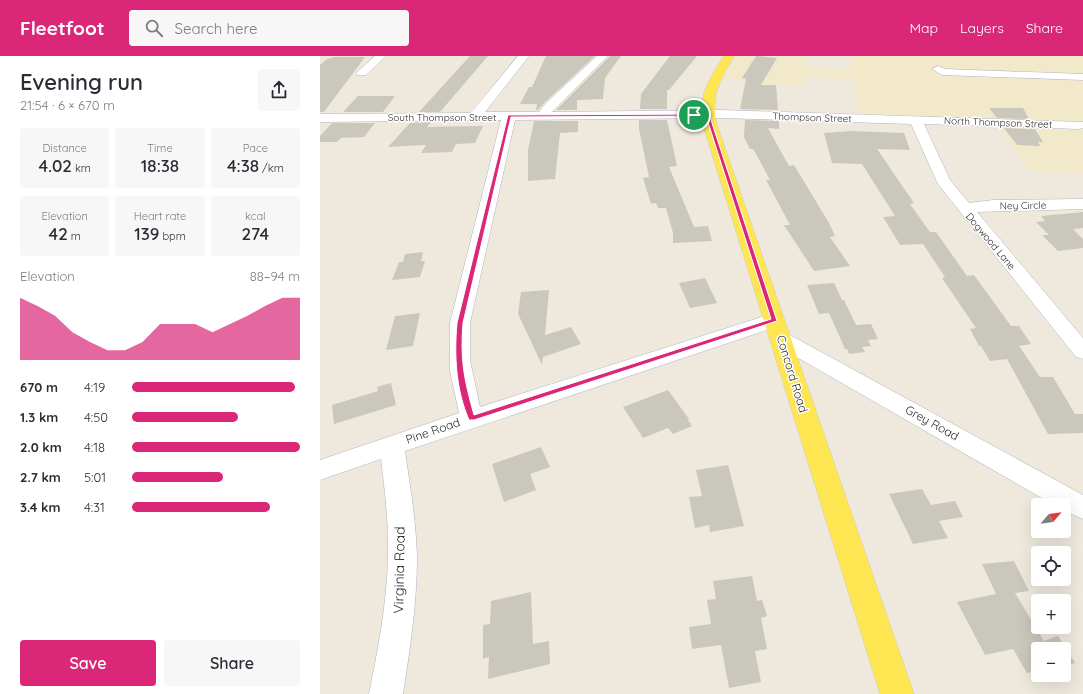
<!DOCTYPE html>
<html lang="en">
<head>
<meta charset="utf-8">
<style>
  :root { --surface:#fff; --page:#f7f7f7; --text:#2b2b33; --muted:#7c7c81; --accent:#db2777 }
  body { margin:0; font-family:Quicksand,sans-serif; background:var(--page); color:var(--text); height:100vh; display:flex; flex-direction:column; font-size:15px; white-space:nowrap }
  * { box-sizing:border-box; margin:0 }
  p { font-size:13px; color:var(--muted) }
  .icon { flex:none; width:22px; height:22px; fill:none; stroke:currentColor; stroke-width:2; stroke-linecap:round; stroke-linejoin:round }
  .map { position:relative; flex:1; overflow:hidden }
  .side { display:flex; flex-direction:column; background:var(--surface); width:320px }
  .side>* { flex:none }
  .needle { width:26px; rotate:62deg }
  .fabs { position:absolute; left:711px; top:442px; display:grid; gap:8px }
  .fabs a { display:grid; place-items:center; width:40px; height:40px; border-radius:4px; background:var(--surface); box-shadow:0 4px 16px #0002; font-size:20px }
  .pin { position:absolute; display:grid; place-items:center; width:34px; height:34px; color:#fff; margin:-17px; border:2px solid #fff; border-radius:50%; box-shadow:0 1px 4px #0007 }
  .round { display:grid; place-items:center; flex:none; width:42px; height:42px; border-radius:4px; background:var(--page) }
  .head { display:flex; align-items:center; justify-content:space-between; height:68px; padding:0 20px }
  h1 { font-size:22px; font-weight:600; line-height:30px }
  .figures { display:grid; grid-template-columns:repeat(3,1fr); gap:6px; height:68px; padding:4px 20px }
  .figures div { display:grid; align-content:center; border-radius:4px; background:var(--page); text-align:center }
  .figures b { font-size:17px; font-weight:600 }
  .figures small { font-size:11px; font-weight:400 }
  .figures p { font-size:11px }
  .chart { height:112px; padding:8px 20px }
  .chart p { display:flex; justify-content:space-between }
  .chart svg { width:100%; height:72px; margin-top:4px; fill:var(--accent); opacity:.7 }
  .button { display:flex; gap:8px; margin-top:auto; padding:8px 20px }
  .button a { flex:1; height:46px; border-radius:4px; background:var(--accent); color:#fff; font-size:16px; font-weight:600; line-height:46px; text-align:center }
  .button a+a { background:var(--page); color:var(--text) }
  ul { padding:0 20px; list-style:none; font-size:13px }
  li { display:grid; grid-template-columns:64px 48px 1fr; align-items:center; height:30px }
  li i { height:10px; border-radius:5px; background:var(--accent) }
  header { display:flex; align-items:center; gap:24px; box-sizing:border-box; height:56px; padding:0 20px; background:var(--accent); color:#fff }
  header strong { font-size:19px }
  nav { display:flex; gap:22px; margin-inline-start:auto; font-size:14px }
  .search { width:280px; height:36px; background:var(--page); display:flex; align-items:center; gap:10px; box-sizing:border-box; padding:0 14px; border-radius:4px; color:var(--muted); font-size:15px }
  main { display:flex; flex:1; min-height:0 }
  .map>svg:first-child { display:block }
  .education { fill:#f2e9cb }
  .building { fill:#cac7bc }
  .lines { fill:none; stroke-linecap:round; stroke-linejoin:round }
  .minor-casing { stroke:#b1b2c1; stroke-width:1 }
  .major-casing { stroke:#ccc; stroke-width:1 }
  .minor { fill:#fff; fill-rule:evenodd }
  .major { fill:#fee653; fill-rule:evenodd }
  .route { fill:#db2777; stroke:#fff; fill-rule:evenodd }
  .labels { text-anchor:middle; stroke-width:3; stroke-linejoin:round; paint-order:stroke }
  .far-street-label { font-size:10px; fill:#2c2c2c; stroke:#fff }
  .street-label { font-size:12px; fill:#2c2c2c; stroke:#fff }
  .near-street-label { font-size:14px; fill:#2c2c2c; stroke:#fff }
</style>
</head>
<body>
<header>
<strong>Fleetfoot</strong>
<div class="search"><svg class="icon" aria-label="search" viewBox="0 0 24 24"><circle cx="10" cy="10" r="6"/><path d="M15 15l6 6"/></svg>Search here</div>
<nav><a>Map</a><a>Layers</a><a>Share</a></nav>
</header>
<main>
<section class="side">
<div class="head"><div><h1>Evening run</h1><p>21:54 · 6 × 670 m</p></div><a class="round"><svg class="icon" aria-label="share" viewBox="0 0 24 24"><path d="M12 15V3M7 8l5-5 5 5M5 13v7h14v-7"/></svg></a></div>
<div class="figures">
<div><p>Distance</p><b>4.02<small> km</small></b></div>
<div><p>Time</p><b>18:38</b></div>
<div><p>Pace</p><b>4:38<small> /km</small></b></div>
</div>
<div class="figures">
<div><p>Elevation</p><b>42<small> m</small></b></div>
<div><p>Heart rate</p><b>139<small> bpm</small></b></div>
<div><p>kcal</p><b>274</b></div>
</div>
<div class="chart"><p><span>Elevation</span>88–94 m</p>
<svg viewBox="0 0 160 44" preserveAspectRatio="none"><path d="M0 44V6L10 11L20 17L30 27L40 33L50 38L60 38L70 33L80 22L90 22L100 22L110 27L120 22L130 17L140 11L150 6L160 6V44z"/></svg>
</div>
<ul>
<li><b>670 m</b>4:19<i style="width:97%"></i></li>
<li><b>1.3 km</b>4:50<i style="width:63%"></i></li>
<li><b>2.0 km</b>4:18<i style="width:100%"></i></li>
<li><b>2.7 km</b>5:01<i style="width:54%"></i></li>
<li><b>3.4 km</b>4:31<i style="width:82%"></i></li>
</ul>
<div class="button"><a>Save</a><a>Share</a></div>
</section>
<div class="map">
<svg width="763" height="638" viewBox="0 0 763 638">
  <rect width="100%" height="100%" fill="#efe9dd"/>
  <!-- education -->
  <path class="education" d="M417,0L485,1L484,10L530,14L533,0H763V117L709,116L677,66L539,61L533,24L484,20L483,31L403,23Z"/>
  <!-- building -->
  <path class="building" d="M150,0H168L120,56H99Z
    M226,0H275L224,47L218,54H216L217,48H200L209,31H212Z
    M290,0H301L285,22L283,43L257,44V54H236Z
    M350,0H377L349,34H347V53H320L321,38Z
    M436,0L457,2L441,29H456L458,54L420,53L426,23L422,22Z
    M15,1H45L4,56H0V9L7,3Z
    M38,40H75L63,56H23Z
    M669,52H703L709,63L677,62Z
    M319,64H347L357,110L349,111L374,171L388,170L392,185L353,187V177L346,152H338L336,147L331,148L323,122L329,121L319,73Z
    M425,64L459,65V73L448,72L469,110L474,109L509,167L515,180L510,181L530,210L494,215L464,169H470L446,124H450L435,96L433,93H430L424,81Z
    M214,65H258V76L240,77L235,123L208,125V94Z
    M111,66L107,71L163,70L155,87L136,88L132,96L101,97L106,89L68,91L90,67Z
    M12,67H55L44,81L21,82L17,86H0V80Z
    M684,72L715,73L723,86H718L720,90L697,89Z
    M532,75L584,77L590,94L557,93L594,147L590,148L610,176H616L647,220L654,219L691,270H699L711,288L699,290L720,321H733L755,358H763V377L728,378L687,303L670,305L661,290H659L650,273L656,272L622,222L625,221L603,188L580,189L563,161L575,160L542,108L512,107L504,77Z
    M763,156V172L753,173L763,183V192L738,195L722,179H729L716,166L725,165L721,160Z
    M103,196L101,205H105L100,221L72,224L79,206H83L85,198Z
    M385,222L397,247L370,252L359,227Z
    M514,227L522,244H524L536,269L551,268L558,283L548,284L551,290L542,291L545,296L529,298L527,293H525L509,257L499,258L487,229Z
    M229,234L225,279L251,271L261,288L223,301L222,309L198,258L201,236Z
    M100,257L93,290L66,294L75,260Z
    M71,327L76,349L14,368L12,349L58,335L57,331Z
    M348,334L369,363L368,364L372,370L353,378L348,372L323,382L303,351Z
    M221,391L230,411L210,418L216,434L184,446L172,408Z
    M408,409L424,470L390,476L389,469L375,472L369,441L382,440L376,414Z
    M602,433L611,449L635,445L643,461L619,465L628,482L593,488L569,438Z
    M694,505L709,535L695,537L724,585L738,580L755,607L744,610V593H718V615L707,617L693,593L665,599L637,546L676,538L662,508Z
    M432,520L437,545L442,544L447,560L441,562L447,593L435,595L441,626L409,632L401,589L372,593L369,571L391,568L387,544L396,543L393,525Z
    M211,536L213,588L229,585L230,608L168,623L169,601L163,603V569L170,568L171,545Z"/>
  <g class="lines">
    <!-- minor casing -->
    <g class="minor-casing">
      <path id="minor" d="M55,0H66L46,19H38L36,17L38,15Z
        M198,0H209L165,56H219L225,48L277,0H288L232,56L401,54L763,66V72L759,73L604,68L630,124L649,147L673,144L763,143V153L657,156L763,282V303L756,301L618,128L591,68L401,62L195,64L150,267V304L160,351L448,259L455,258L462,259L465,264L462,269L85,395C90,430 96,465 97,501C97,547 90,593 83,638H49C58,593 67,547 68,501C69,468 65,436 61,403L0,424V404L139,357L130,315V267L181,64L0,66V58L151,57Z
        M618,10L625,13L763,18V24L622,19L612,13Z
        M461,276L468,278L763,439V463L744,455V449H734L454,288L451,283L454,278Z"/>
    </g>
    <!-- major casing -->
    <g class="major-casing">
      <path id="major" d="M404,0H414C400,25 390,39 397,69L594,638H560L383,69C378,39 388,25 404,0Z"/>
    </g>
    <!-- minor -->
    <use href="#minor" class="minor"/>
    <!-- major -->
    <use href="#major" class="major"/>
  </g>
  <!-- route -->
  <path class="route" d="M389,58L457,265L154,364H149C136,334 134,300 137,267L188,59ZM386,60L451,263L154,359C144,323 140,304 143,267L191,61Z"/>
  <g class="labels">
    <!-- far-street labels -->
    <g class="far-street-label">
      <text x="122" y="65">South Thompson Street</text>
      <text transform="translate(492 61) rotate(2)" y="4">Thompson Street</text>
      <text transform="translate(678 66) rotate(2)" y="4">North Thompson Street</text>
      <text transform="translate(703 149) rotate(-1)" y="4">Ney Circle</text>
      <text transform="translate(671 185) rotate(50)" y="4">Dogwood Lane</text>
    </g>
    <!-- street labels -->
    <g class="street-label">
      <text transform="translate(472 318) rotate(73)" y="4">Concord Road</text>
      <text transform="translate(612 367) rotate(29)" y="4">Grey Road</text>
      <text transform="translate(113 375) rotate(-19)" y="4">Pine Road</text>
    </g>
    <!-- near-street labels -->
    <g class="near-street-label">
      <text transform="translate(79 514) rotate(-89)" y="5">Virginia Road</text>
    </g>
  </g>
</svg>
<div class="fabs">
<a><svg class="needle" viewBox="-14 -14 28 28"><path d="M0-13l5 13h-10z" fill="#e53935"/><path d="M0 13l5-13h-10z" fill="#7c7c81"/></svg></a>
<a><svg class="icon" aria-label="locate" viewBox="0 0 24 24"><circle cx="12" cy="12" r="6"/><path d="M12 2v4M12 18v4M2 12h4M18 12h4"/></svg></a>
<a>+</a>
<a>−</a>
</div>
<div class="pin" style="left:374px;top:59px;background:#1e9e55"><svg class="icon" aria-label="arrive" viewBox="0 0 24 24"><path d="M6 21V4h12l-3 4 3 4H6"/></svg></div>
</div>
</main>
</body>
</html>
